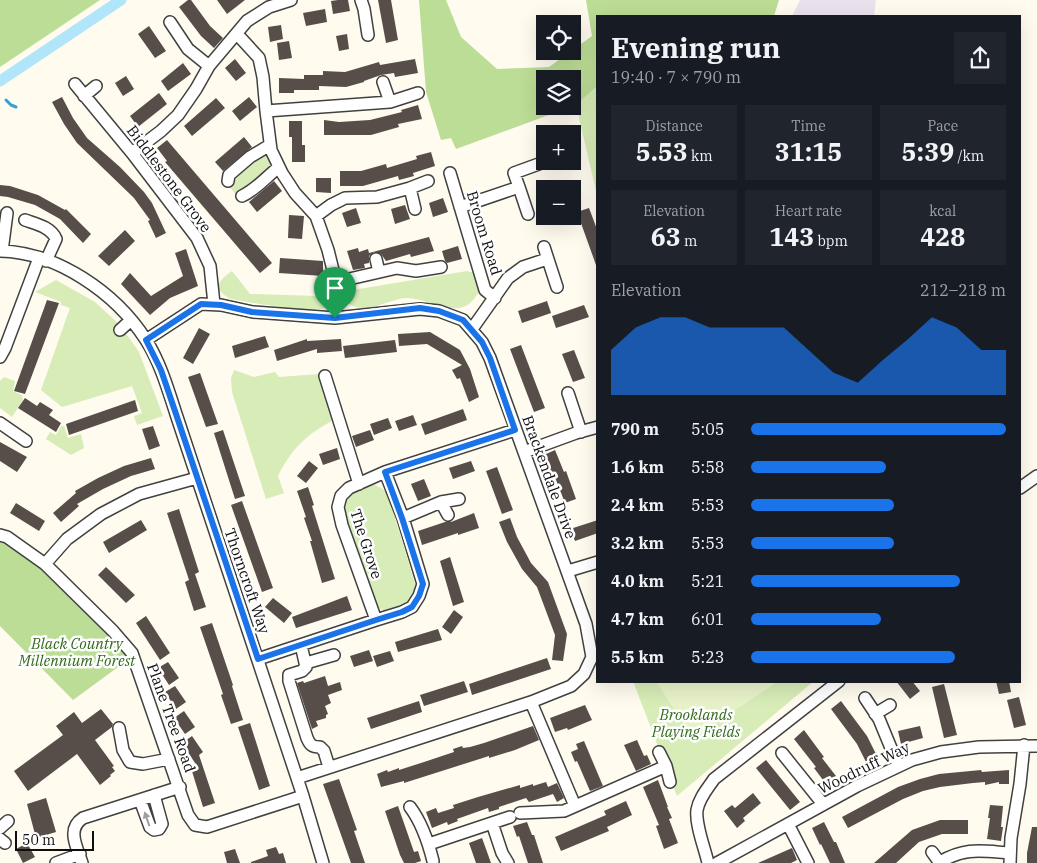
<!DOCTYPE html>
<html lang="en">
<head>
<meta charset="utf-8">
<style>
  :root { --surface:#171b24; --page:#20242c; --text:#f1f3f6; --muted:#9ea1a6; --accent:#1a73e8 }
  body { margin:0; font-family:"IBM Plex Serif",serif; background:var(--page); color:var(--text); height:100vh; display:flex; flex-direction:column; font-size:19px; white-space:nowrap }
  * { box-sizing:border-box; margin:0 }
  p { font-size:16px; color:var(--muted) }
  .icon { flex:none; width:28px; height:28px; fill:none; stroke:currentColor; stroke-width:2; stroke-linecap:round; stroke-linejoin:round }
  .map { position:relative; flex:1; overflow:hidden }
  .sheet { position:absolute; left:596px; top:15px; width:425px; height:668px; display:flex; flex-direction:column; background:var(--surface); border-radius:0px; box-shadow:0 5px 20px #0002 }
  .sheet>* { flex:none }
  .buttons { position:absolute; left:536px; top:15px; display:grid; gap:10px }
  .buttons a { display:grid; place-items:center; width:45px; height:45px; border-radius:0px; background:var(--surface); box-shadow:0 5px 20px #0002; font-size:25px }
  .scale { position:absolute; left:15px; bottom:12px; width:79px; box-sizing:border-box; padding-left:5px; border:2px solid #0e0e0e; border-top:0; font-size:14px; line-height:18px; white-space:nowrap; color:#0e0e0e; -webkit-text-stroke:4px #fff; paint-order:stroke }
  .pin { position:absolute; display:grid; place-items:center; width:42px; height:42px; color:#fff; margin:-51px -21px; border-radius:50% 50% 50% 0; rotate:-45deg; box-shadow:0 0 5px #0007 }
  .pin .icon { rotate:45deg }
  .round { display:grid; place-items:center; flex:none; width:52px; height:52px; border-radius:0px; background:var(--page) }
  .overview { display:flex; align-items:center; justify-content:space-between; height:85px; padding:0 15px }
  h1 { font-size:28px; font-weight:800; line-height:38px }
  .metrics { display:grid; grid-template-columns:repeat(3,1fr); gap:8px; height:85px; padding:5px 15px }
  .metrics div { display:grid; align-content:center; border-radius:0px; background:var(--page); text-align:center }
  .metrics b { font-size:25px; font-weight:800 }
  .metrics small { font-size:14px; font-weight:400 }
  .metrics p { font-size:14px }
  .chart { height:140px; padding:10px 15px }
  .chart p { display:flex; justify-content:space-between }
  .chart svg { width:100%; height:90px; margin-top:5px; fill:var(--accent); opacity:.7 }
  ul { padding:0 15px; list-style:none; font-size:16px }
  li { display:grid; grid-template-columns:80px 60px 1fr; align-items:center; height:38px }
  li i { height:12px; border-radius:6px; background:var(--accent) }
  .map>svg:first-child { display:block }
  .industrial { fill:#ebe2ed }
  .green { fill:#d7ecb7 }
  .forest { fill:#bcdd95; fill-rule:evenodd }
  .pitch { fill:#e8f2c9 }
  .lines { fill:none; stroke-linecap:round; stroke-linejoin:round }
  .stream { stroke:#34a2d4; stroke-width:3 }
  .canal { stroke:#b1e5f9; stroke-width:11 }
  .building { fill:#574e4a }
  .minor-casing { stroke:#414141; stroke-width:14 }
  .minor { stroke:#fff; stroke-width:11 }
  .oneway { fill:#9f9f9f }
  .route-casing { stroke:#fff; stroke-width:10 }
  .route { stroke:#1a73e8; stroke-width:6 }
  .labels { text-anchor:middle; stroke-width:5; stroke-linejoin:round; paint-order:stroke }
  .street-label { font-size:15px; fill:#0e0e0e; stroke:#fff }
  .park-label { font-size:15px; font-style:italic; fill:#32691b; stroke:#fff }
</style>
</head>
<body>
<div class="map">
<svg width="1037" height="863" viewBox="0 0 1037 863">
  <rect width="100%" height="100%" fill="#fffbef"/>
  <!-- industrial -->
  <path class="industrial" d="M800,0H876L874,16H792Z"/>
  <!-- green -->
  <path class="green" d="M596,86H597V195L576,105Z
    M267,149L273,166L245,189L238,191L237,196L229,186L231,179Z
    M232,271L250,294L317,296V288L330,289L332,291L331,302C329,305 328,306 325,308C312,314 248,302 231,299C211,289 218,281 232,271Z
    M467,271L474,273L480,291C475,297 471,305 463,307C447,313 423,297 405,298C387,300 366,315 349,304L346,297L347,293L353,290Z
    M56,280L95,302L120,325L139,352L163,416L137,425L134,416L142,413L132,386L62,407L41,390L70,308L61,305V302L35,292Z
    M234,370L254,377L275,372L279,377L319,374L334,420C308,433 291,449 278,476L284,493L266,499L232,392L231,378Z
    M4,377L15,381L13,391L22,395L23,400L12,417L0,408V381Z
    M61,426H64L68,438L81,434L84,448L71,455L46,439L50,432L56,435Z
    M373,484L383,489L388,494L415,584C415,606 384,623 373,600L344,508C347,490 356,486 373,484Z
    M633,681H814L677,796Z"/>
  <!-- forest -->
  <path class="forest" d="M0,0H100L0,67Z
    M419,0H446L461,37L497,69L549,67L592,36L586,0H779L774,16H598L597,86L576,105L456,149L451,138L441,140L426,92ZM545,79H572V106H545Z
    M0,541H4L43,570L108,635L129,659L73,700L0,626Z"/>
  <!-- pitch -->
  <path class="pitch" d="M659,681H779L693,738L657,683Z"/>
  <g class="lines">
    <!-- stream -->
    <path class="stream" d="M6,100L11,105L16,107"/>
    <!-- canal -->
    <path class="canal" d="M0,81L121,0"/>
  </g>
  <!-- building -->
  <path class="building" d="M188,0H191L210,26L223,38L214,48L201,36L179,7Z
    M217,0H245L227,14Z
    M338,0H348L350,11L333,14L331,1Z
    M378,0H391L398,40L386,43Z
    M325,9L327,22L306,26L303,13Z
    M281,25L283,39L270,42L268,27Z
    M149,26L166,51L155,58L138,34Z
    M347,34L349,49L339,51L336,36Z
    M289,41L292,58L279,60L277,43Z
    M235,59L246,73L236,81L225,68Z
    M415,59L418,73L395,77L394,73L381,75L364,81V82L346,87L319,86V90H294V93H279V78L304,79V75H323V71L345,72L379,62L380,65Z
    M183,63L191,74L168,91L161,81Z
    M126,76L134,89L123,96L115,83Z
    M159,93L167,104L138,127L130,116Z
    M62,97L73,118L87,138L120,167L144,192L152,203L166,233L156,238L148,221L150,220L134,198L77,143L64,124L52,102Z
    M249,97L257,107L240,121L232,111Z
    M216,98L225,108L192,136L184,126Z
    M418,105L422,119L398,124L399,127L371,135H324V120L339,122L370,120L402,112L401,110Z
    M289,121H302V145H305V162H292V137H289Z
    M244,137L252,147L223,171L215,162Z
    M167,140L272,263L260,273L165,162L167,161L157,148Z
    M431,152L435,166L413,173L414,176L399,180L398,176L363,186H340V171H361L386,164L387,168L417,159L416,156Z
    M316,178H331V193L316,192Z
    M274,181L282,191L257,212L249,202Z
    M0,185L10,186L38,195L65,210L66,209L91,234L83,243L60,219L35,205L8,197L0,196Z
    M443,198L448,212L433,217L429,203Z
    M405,205L410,219L395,224L391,209Z
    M356,208L361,223L347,227L342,213Z
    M589,208L598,232L596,265L577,212Z
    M289,215L304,216L302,239L288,238Z
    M125,230L135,241L109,266L98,256Z
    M429,237L434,251L411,257L410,254L386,261L381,254L374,252L369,256V263L364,264L365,268L353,270L347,251L358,248L359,252L368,249L369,253Z
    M458,246L462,259L447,263L445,261L442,251Z
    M186,249L198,286L170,298L150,315L121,284L130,273L151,296L183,276L175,253Z
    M280,258L323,261V276L279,273Z
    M47,300L59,303L25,394L14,391Z
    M547,301L551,313L522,323L518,311Z
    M584,305L589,317L556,328L552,316Z
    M199,328L210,334L193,364L183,358Z
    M430,332L460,350L470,369L479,397L469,402L460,378L457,379L452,370L462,365L427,344L399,346L398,334Z
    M265,336L269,347L235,358L232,346Z
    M307,339V341L341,339L342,351L317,353V349L277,361L274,350Z
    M395,340L397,352L345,358L343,346Z
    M521,345L545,408L534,412L510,349Z
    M574,350L585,378L573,382L562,354Z
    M200,373L218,424L206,427L188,377Z
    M25,398L37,406L40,402L53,410L49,415L61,423L56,432L18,408Z
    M135,400L138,411L69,435L66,424Z
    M463,409L467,420L425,435L421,424Z
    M413,415L417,425L399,431L395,421Z
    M388,418L392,428L374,435L370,424Z
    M153,426L160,446L149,450L142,429Z
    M223,430L245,496L235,499L214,433Z
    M370,430L374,440L356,447L352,436Z
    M0,442L27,457L17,472L0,461Z
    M337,448L340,459L323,465L319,454Z
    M555,450L564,472L566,471L576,499L565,503L554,475L552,476L544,455Z
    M151,458L155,469L131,476L103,489L77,504L79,506L61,522L53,513L76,493L75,491L98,478L124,466Z
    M309,461L318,468L306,483L297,476Z
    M471,461L475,471L453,479L449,468Z
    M497,467L513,510L502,514L486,471Z
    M424,479L431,496L418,501L411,484Z
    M308,487L314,505L312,506L335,579L322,583L310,541H312L304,518L306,517L297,491Z
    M242,501L273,588L262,592L231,505Z
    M16,503L45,521L39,531L10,513Z
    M179,509L199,572L195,574L206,607L194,611L185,582L189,580L167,513Z
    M474,513L479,528L458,535V533L422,545L418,531L445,522H451Z
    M510,518L517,537L531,563L548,582L567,634L563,661L552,660L555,635L537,587L522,569L507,542L499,522Z
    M141,520L147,530L109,553L103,542Z
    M598,520V533L575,541L570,529Z
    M450,557L464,602L453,606L440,561Z
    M106,567L135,595L126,603L98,575Z
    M347,596L352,610L296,628L292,617Z
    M273,598L292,613L284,623L265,607Z
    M454,610L463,617L451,634L442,627Z
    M146,616L170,653L160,660L136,623Z
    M212,623L233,685L232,686L243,720L231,724L221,695L223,694L200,627Z
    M438,629L442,640L398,652L395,642Z
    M369,650L373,661L354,667L350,656Z
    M390,651L394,661L377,667L373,656Z
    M547,658L551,669L472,695L469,684Z
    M168,662L179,678L169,685L158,668Z
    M325,676L328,686L340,682L342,690L328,695L331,703L325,706L328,714L326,715V718L316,721L318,726L312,729L297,683L303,681L304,683Z
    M464,681L468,692L424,706L420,695Z
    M896,681H912L920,691L910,699Z
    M996,681H1009L1011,692L999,694Z
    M944,684L957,735L944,738L932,687Z
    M175,686L186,702L176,709L165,692Z
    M1019,697L1026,725L1014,728L1007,700Z
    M419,701L422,712L371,729L367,718Z
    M841,701L867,736L878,758L867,764L857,744L831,709Z
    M585,705L592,720L568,730L567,728L555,732L550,718Z
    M101,709L113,724L112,727L95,740L114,766L112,767L115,771L110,775L111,776L100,785L77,754L28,791L14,771L63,735L56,726L74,712L82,723Z
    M184,711L195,727L185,734L174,718Z
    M250,723L270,786L259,790L238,727Z
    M533,726L539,740L515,750L489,758V756L404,783V781L381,787L377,774L387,770L388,772L399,768V770L424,762L454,752L453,749L462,746L463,748L470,747L484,743Z
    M920,726L923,738L901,744L898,731Z
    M804,730L824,757L822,758L836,776L826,784L814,768L816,767L794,739Z
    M192,736L203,752L199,755L215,803L203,807L191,768L197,766L182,743Z
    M637,740L644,756L647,755L651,764L636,771L624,745Z
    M584,741L603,786L590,791L577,761L575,762L571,752L578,749L576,744Z
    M766,760L800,802L790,810L756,768Z
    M981,770L982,772L1009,770V784H999V782L985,785V782L973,783L940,787L923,791L903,799L848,828L842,817L898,787L920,779L939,774Z
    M339,779L357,830L354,831L365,863H351L323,784Z
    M658,780L668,807H667L672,818L669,819L678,843L664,849L656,826L659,825L643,787Z
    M546,782L548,787L557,783L564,798L557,802L553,794L529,802L526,798L499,807V809L489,812L488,808L457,819L458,821L448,825L447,822L432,828L426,812L436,808L438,813L454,808L453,805L478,797L520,785V788L533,784V786Z
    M753,793L761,803L743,818L745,821L737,828L724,811L732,805L735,808Z
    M46,798L56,832L36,838L27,804Z
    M626,801L632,815L607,827L609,831L561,851L555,837L606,815L604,811Z
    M990,805L1003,806L1001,827H1003L1001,841L987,839L990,818H988Z
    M398,806L414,852L418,851L421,861L415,863H404L400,855L385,811Z
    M940,820H968V834H942L919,842L896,863H874L912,830Z
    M527,822L532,835H534L543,863H528L519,836L517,837L513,826Z
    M824,822L834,842H836L845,863H830L821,844L820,845L812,828Z
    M1032,827H1037V863H1027V853Z
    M482,838L486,849L491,863H476L469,843Z
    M27,843L35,857L23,863L16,849Z
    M276,847L279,854L283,853L286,863H251V862L268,856L266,850Z
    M792,848L797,860L791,863H758Z
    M235,849L240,863H227L224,852Z"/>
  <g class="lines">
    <!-- minor casing -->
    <g class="minor-casing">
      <path id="minor" d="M361,0L364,9L368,35
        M170,22L188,49L209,66
        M237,34L259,58L263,77L266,111L271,150L282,173L295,193L316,216L328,250L336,282L335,318
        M383,82L390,102
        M75,84L132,153L197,238L210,266L214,304
        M84,96L96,86
        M266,111L390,102L418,93
        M132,153L161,131L178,115L196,89L209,66L247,21L269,7L291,0
        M450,173L485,290L495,298
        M228,181L229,175L250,157L270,145
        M519,187L514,173L547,161
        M410,188L415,209
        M242,196C257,189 266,177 279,167
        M460,207L519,187L528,214
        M316,216L331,205L345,198L377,197L410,188L428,181
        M25,220C36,224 51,227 56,239L46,261
        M544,247L557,287
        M0,251C57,252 116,293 146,340C160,362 168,389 176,414L303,796L323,863
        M2,251L7,213
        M376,259L379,272
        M336,282L397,268L416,271L441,267
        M472,329L508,278L523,267L547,259
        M120,330L131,320
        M146,340L201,304L221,305L253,312L335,318L420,309L439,311L463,320L482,342L490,358L586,624L592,657L584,674L571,686L531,702L297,778
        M0,357L5,348L39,258
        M325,376L359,484
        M568,393L581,432
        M0,423L26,441
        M524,452L576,433L598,427
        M1020,488L1037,476
        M441,502L448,515
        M403,518L441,502L459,499
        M0,535L7,537L45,564L113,631L132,653L188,815L195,825L207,827L303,796
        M45,564L67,539L101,514L139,494L197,478
        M568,571L598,562
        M376,620L342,525L338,507L341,496L349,488L385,472L515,430
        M301,645L306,667L302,671L289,675V681L307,738C310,745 312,747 320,747L324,751L329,767
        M258,659L376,620L402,612L412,607L419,596L423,584L403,518L385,472
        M306,663L334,655
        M865,698L879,719L898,765
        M531,702L575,806
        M875,714L890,705
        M119,728L123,750L130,762L143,764L169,759
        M659,752L666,766L670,782
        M782,753L823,804
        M140,800L150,827L154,830L159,829L162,824L154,795
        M410,807C422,823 428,841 433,861
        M520,813L564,811L666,766
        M492,823L502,853L508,863
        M788,824L808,863
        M0,828L8,821
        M0,839L5,843
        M429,844L510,817
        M932,852L940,863
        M940,862C966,847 981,851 1010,853
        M56,863L80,854
        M82,863C77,847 66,829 83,818L180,787
        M708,863C705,849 695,824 697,810C699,798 708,788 714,779L839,681
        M717,863L857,786L912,760L941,752L979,747L1037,746
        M1010,863L1011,838L1020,784L1024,745"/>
    </g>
    <!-- minor -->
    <use href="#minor" class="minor"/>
  </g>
  <!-- one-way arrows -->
  <defs><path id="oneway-solid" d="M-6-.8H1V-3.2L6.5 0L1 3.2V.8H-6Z" transform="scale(1.25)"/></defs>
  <use class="oneway" href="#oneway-solid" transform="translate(147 819) rotate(-109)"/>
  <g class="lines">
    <!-- route casing -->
    <g class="route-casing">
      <path id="route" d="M201,304L221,305L252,312L335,318L420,308L439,311L463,320L482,342L490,358L515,430L385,472L402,518L423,584L419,596L412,607L402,612L376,620L258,659L176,414L161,370L146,340Z"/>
    </g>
    <!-- route -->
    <use href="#route" class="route"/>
  </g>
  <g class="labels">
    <!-- street labels -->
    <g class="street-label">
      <text transform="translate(169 179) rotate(53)" y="5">Biddlestone Grove</text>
      <text transform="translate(484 233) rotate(73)" y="5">Broom Road</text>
      <text transform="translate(549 477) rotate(70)" y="5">Brackendale Drive</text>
      <text transform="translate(366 544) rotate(72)" y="5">The Grove</text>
      <text transform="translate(247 581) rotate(71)" y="5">Thorncroft Way</text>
      <text transform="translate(171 718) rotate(70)" y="5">Plane Tree Road</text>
      <text transform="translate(864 768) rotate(-26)" y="5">Woodruff Way</text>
    </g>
    <!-- park labels -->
    <g class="park-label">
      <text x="77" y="649">Black Country<tspan x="77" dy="17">Millennium Forest</tspan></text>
      <text x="696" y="720">Brooklands<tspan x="696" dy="17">Playing Fields</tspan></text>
    </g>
  </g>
</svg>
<div class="buttons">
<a><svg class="icon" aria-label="locate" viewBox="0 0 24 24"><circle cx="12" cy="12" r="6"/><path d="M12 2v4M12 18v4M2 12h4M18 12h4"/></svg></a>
<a><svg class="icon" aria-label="layers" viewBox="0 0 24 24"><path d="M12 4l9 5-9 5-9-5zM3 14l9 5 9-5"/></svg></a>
<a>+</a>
<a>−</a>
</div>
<div class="scale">50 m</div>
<div class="pin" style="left:335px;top:318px;background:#1e9e55"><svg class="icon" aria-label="arrive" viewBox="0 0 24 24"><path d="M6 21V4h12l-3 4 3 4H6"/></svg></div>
<section class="sheet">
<div class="overview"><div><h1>Evening run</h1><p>19:40 · 7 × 790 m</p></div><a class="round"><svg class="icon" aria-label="share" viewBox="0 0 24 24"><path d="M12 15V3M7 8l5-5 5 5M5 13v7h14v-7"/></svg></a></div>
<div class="metrics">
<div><p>Distance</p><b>5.53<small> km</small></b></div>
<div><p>Time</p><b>31:15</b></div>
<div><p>Pace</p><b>5:39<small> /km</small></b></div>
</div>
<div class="metrics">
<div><p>Elevation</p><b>63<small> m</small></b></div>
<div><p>Heart rate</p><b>143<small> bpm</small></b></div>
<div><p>kcal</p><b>428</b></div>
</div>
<div class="chart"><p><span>Elevation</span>212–218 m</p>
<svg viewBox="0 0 160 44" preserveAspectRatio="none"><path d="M0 44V22L10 11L20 6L30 6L40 11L50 11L60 11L70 11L80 22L90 33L100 38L110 27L120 17L130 6L140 11L150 22L160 22V44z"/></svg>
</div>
<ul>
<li><b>790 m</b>5:05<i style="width:100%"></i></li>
<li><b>1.6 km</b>5:58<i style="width:53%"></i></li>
<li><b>2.4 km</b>5:53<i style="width:56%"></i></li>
<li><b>3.2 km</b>5:53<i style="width:56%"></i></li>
<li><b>4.0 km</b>5:21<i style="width:82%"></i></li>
<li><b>4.7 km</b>6:01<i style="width:51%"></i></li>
<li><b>5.5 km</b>5:23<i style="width:80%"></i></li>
</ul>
</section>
</div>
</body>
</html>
